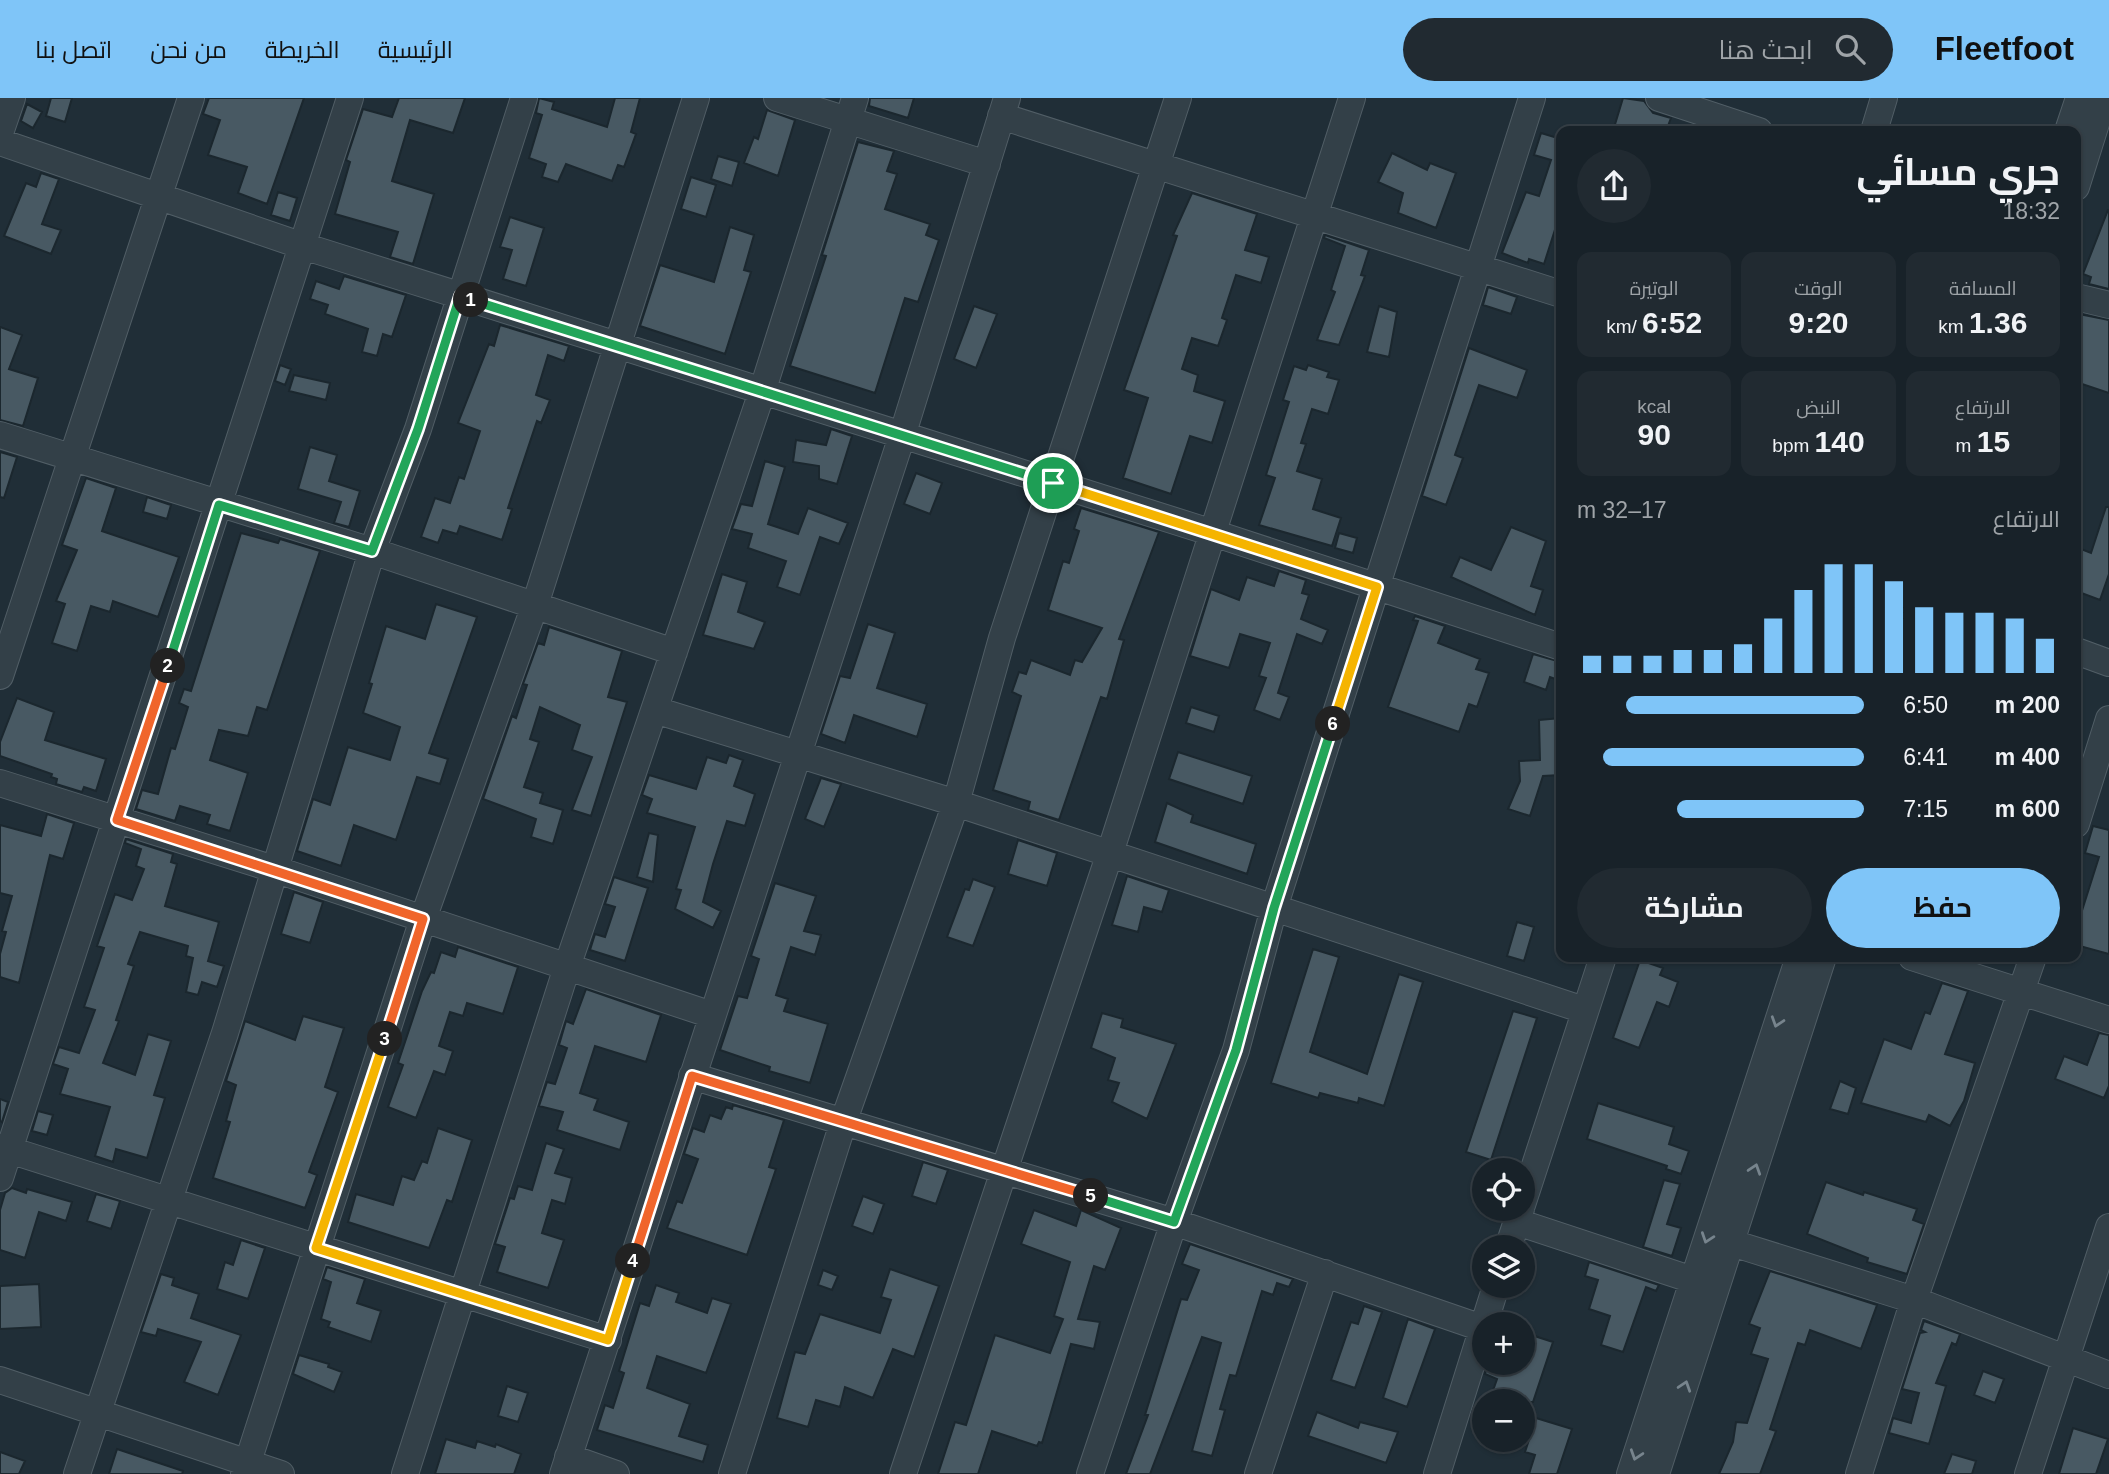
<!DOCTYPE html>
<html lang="ar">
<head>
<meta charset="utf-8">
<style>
  :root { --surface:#182229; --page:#212a31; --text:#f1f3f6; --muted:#9fa4a8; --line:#363f46; --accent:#7fc5f8 }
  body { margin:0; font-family:Helvetica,Cairo,sans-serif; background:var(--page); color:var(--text); direction:rtl; height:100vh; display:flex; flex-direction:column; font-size:26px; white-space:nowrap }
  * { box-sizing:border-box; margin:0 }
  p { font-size:23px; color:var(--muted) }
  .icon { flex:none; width:38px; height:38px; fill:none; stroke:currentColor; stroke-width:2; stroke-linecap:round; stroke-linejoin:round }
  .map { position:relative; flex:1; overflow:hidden; direction:ltr }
  .panel { position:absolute; left:1556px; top:28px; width:525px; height:836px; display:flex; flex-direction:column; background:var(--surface); border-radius:14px; box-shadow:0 2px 5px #0004,0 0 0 2px var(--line); direction:rtl }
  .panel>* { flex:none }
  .tools { position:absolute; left:1472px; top:1060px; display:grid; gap:14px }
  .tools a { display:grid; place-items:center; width:63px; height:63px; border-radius:50%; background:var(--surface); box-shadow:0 2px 5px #0004,0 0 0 2px var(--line); font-size:35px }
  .pin { position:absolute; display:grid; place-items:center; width:60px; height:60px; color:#fff; margin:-30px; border:4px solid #fff; border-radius:50%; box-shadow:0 2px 7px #0007 }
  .km { position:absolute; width:35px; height:35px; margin:-18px; border-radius:50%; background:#222; color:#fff; font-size:19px; line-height:35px; text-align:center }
  .round { display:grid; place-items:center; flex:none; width:74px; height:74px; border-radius:37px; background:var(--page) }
  .head { display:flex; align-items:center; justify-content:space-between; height:119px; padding:0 21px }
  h1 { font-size:38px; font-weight:700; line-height:52px }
  .metrics { display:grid; grid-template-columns:repeat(3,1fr); gap:10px; height:119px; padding:7px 21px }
  .metrics div { display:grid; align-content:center; border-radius:14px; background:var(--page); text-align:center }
  .metrics b { font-size:30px; font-weight:700 }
  .metrics small { font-size:19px; font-weight:400 }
  .metrics p { font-size:19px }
  .chart { height:196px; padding:14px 21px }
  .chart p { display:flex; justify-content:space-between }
  .chart svg { width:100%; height:126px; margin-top:7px; stroke:var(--accent); stroke-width:6 }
  .action { display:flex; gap:14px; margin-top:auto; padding:14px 21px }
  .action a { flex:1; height:80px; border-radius:42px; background:var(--accent); color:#111; font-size:28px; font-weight:700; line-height:80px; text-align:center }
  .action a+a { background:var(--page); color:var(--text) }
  ul { padding:0 21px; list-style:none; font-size:23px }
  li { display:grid; grid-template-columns:112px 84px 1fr; align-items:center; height:52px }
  li i { height:18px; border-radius:9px; background:var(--accent) }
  header { display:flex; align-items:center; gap:42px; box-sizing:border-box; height:98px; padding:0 35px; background:var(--accent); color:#111 }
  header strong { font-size:33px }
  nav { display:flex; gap:38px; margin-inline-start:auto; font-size:24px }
  .search { width:490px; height:63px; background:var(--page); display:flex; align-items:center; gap:18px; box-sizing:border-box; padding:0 24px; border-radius:38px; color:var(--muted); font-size:26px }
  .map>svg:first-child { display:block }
  .building { fill:#485963; stroke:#1b272e; stroke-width:2 }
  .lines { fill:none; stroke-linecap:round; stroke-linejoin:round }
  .minor-casing { stroke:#515e66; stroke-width:28 }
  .minor { stroke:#334048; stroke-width:26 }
  .oneway { stroke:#77848d }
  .split-1-casing { stroke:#fff; stroke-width:14 }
  .split-2-casing { stroke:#fff; stroke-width:14 }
  .split-3-casing { stroke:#fff; stroke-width:14 }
  .split-4-casing { stroke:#fff; stroke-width:14 }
  .split-5-casing { stroke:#fff; stroke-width:14 }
  .split-6-casing { stroke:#fff; stroke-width:14 }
  .split-7-casing { stroke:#fff; stroke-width:14 }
  .split-1 { stroke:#22a559; stroke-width:9 }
  .split-2 { stroke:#22a559; stroke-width:9 }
  .split-3 { stroke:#f0652b; stroke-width:9 }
  .split-4 { stroke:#f5b400; stroke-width:9 }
  .split-5 { stroke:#f0652b; stroke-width:9 }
  .split-6 { stroke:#22a559; stroke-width:9 }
  .split-7 { stroke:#f5b400; stroke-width:9 }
</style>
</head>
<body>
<header>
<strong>Fleetfoot</strong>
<div class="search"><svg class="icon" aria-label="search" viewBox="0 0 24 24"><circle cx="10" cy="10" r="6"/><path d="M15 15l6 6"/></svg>ابحث هنا</div>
<nav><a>الرئيسية</a><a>الخريطة</a><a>من نحن</a><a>اتصل بنا</a></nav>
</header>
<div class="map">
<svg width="2109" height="1376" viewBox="0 0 2109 1376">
  <rect width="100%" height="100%" fill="#202e37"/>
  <!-- building -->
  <path class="building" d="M51,0H72L65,24L46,18Z
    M209,0H304L267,106L238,95L247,69L208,57L220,22L203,16Z
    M399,0H465L453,35L410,22L392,83L434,96L413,166L390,159L398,134L335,116L350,64L346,62L363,11L392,19Z
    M539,0L554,4L552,11L607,29L615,0H640L631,34L636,36L624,69L618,67L612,83L566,66L558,84L542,79L546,66L529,60L542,17L536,15Z
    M870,0H914L908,20L869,8Z
    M1623,0L1644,3L1653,15L1671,20L1666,33H1613Z
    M27,6L42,14L33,30L21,23Z
    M767,12L795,22L778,78L744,65L754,39L758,41Z
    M1541,35L1561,41V113L1544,166L1529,161L1528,165L1502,155L1526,94L1539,98L1551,62L1534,57Z
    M858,44L894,53L887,73L897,76L885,111L930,126L926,137L939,142L918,204L905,200L875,295L790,268L826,158L822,157Z
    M1392,55L1427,72L1430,65L1456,75L1436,130L1398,115L1403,95L1378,84Z
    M718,58L739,64L732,88L711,81Z
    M41,75L59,81L42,126L61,132L51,156L4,138L26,85L36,89Z
    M691,79L716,87L706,119L681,111Z
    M278,94L297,100L290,123L271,117Z
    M1192,95L1257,116L1245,152L1269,159L1261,185L1236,177L1222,220L1227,222L1218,248L1192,240L1182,271L1198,277L1194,293L1225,303L1212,345L1190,338L1171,396L1123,380L1148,300L1124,292L1177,138L1173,137Z
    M2108,112H2109V191L2089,186L2091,179L2083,176Z
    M510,119L544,130L526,188L503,181L512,152L500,149Z
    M730,129L754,137L744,172L751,174L725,256L640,228L660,167L714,184Z
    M1325,137L1369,152L1361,177L1365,178L1339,247L1317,242L1335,194L1331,192L1345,148L1324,140Z
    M344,178L406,197L392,239L383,236L377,258L362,254L368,231L325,216L328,207L310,201L316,183L339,191Z
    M1488,189L1517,199L1511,216L1483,207Z
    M974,208L997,216L976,270L954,261Z
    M1379,208L1397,214L1389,259L1367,254Z
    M2079,216L2109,222V295L2076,284V227Z
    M500,227L569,248L564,263L548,257L536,297L550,302L541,325L537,323L508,410L512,411L502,442L460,428L457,436L443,432L438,445L421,439L435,400L450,405L459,379L464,381L480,333L458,325L489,246L494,248Z
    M0,229L22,237L9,271L38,280L23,328L0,322Z
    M1469,250L1527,272L1517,300L1479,287L1455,357L1463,360L1446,407L1422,398Z
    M280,267L291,271L285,287L275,283Z
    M1308,267L1329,274L1327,279L1339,282L1328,316L1312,311L1301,345L1306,346L1297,373L1322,381L1313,411L1341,420L1332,448L1259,427L1275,380L1266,377L1289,304L1283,302L1294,268L1306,272Z
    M294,277L330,285L326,302L289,293Z
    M831,331L852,338L837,386L819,381V368L793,364L796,342L826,347Z
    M310,349L337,357L329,383L360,393L349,429L334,425L341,404L298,391Z
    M0,354L17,359L4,400L0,399Z
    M765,363L785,369L768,426L798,436L808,410L848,425L839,446L820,439L800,497L777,489L786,463L748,450L752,436L732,431L741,406L752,408Z
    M916,375L942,385L930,416L904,406Z
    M86,380L116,390L102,433L179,459L158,519L113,503L110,514L91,508L77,553L52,545L65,506L56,503L77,452L62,447Z
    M147,399L171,407L167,421L143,414Z
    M2106,409H2109V476L2100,502L2076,493V449L2091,455Z
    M1081,410L1159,434L1119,541L1124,542L1107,601L1101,599L1059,722L1028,712L1030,704L993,692L1021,598L1012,594L1019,574L1026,576L1031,562L1070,577L1075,562L1082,564L1102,530L1048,512L1063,463L1069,465L1079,433L1074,431Z
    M1511,429L1546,443L1531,488L1543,492L1535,517L1451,479L1460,459L1491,472Z
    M241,435L278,445L280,441L320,453L267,612L257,609L248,638L219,632L210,662L248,675L230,733L207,726L210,717L180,708L175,723L136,711L142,692L158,696L171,650L175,651L188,609L179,605L184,591L191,593Z
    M1339,435L1357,440L1353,455L1335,450Z
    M1279,473L1306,482L1302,495L1309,497L1301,521L1328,532L1322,546L1297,536L1278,595L1289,599L1280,622L1254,612L1266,580L1259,578L1270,545L1240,536L1229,570L1190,558L1211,491L1239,502L1247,479L1274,488Z
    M722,476L747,484L738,514L765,524L754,551L703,537Z
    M436,506L477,519L429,655L448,661L440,686L417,679L396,742L354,727L341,768L297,753L313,701L330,707L348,649L390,662L400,629L363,615L372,586L369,585L386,528L425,541Z
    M1415,518L1445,528L1438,545L1480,561L1476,571L1489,575L1477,609L1469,606L1459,634L1388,609L1418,523L1413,522Z
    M868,526L895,535L877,590L927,606L917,639L854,617L845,645L821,636L840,578L850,580Z
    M549,529L622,553L608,599L627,604L591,718L572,712L592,659L572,652L580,627L540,609L530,641L539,644L524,689L543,695L540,705L563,712L553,746L531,739L536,721L483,701L512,618L516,620L527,587L523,586L538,545L544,547Z
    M1533,556L1561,564V583L1550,579L1546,592L1524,584Z
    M17,600L54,614L45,642L106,661L96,693L84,689L82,694L56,686L57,681L51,679L52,676L0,658V644Z
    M1191,609L1219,618L1214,634L1186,625Z
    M1561,620V677L1543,678L1530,718L1508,711L1520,683L1519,663L1540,662L1539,622Z
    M1178,654L1252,678L1243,706L1169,681Z
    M729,657L743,662L734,688L755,696L745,728L727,723L713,766L703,804L721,813L713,830L675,811L681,792L676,791L695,729L647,715L652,701L642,697L649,677L696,691L707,659L726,665Z
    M821,680L841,686L824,729L805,721Z
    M1167,705L1193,717L1191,724L1256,746L1247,776L1155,744Z
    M47,716L74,725L63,761L50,757L19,885L0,879V856L6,834L2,833L12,798L0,795V727L41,738Z
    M2093,728L2109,732V856L2076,847V821L2079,822L2099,759L2085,755Z
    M649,735L658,737L653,784L637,779Z
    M126,741L173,756L171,764L177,766L165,808L219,824L208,863L224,868L217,889L202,884L198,897L186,894L193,860L186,858L188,848L140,834L128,866L134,868L116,922L119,923L103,965L135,977L148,936L171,943L154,997L165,1000L147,1060L116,1051L113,1064L95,1058L110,1009L60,996L68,971L53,966L59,949L79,955L95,912L84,909L104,850L97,848L105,825L115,796L132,802L144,771L136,768L141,751L125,745Z
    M1018,742L1057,755L1047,788L1008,776Z
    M1127,778L1169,792L1162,814L1144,809L1138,834L1112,827Z
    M614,779L648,790L625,863L590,852L595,836L605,839L615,809L605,806Z
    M973,781L995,789L973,848L947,839L965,791L969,792Z
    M775,785L816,798L804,833L821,837L815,857L791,849L776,897L788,901L784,913L828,926L810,985L769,973L770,969L720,952L738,898L747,900L759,861L751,858Z
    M294,794L323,804L310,845L281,836Z
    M1517,824L1534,829L1524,863L1507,858Z
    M458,849L518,869L503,916L467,905L463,918L450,914L439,948L453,953L445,977L434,973L416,1020L388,1009L403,967L398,965L422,893L431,874L434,875L441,854L455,859Z
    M1313,851L1339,859L1310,954L1367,976L1399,876L1423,884L1384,1008L1359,1000L1358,1005L1320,995L1318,1000L1271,985Z
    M1640,862L1663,870L1660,877L1678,884L1669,909L1657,904L1639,950L1613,940Z
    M1942,885L1968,893L1945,956L1975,965L1964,1003L1950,1028L1929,1017L1926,1024L1861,1005L1884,941L1911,951L1925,914L1930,916Z
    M586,891L661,917L646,964L595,948L580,995L598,1001L594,1012L629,1024L620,1052L557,1032L563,1014L539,1008L547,984L555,986L567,950L559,947L566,923L573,926Z
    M1513,913L1537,920L1491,1062L1466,1054Z
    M1102,915L1123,921L1121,929L1176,946L1147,1021L1112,1004L1119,985L1108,982L1115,960L1091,950Z
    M303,918L344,930L325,989L338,994L309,1074L317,1077L305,1110L213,1080L230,1024L226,1023L236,987L226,983L245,923L295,942Z
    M2099,935L2109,937V988L2104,1000L2055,981L2064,958L2087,967Z
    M1840,983L1856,990L1848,1016L1830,1011Z
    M0,1001L8,1004L2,1024L0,1023Z
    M1598,1005L1674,1029L1669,1046L1689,1053L1681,1076L1666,1071L1667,1068L1587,1041Z
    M733,1007L784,1022L769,1069L776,1071L747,1157L667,1130L677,1103L682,1105L698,1061L684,1056L693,1030L704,1034L710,1017L721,1021L726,1009L732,1011Z
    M38,1013L53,1017L47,1037L32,1033Z
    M438,1030L472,1042L452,1104L447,1102L429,1150L348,1124L356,1096L393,1107L402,1078L414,1082L422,1063L427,1065Z
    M546,1045L564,1051L555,1075L572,1080L565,1106L552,1102L542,1135L564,1142L548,1190L497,1174L505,1149L495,1146L510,1100L514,1101L518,1088L532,1092Z
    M923,1064L948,1072L936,1106L912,1098Z
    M1664,1082L1680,1086L1667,1126L1681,1130L1672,1158L1643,1149Z
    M1826,1084L1863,1097L1864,1094L1917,1111L1913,1122L1924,1126L1907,1176L1867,1164L1868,1160L1807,1136Z
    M12,1090L26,1095L27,1091L72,1104L66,1123L39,1114L25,1160L0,1152V1112L5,1095Z
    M96,1096L120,1103L111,1131L87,1123Z
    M863,1098L884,1106L873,1136L852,1128Z
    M1034,1112L1076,1128L1081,1112L1121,1130L1105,1172L1094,1168L1078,1221L1100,1224L1094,1251L1071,1246L1042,1345L1039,1344L1037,1348L992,1333L978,1376H938L955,1324L966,1327L995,1237L1050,1255L1063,1221L1054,1218L1070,1164L1021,1146Z
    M241,1142L265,1150L248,1201L217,1191L225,1164L233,1167Z
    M1190,1146L1293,1181L1289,1189L1277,1185L1273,1197L1262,1193L1236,1278L1230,1277L1220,1311L1225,1312L1212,1358L1192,1353L1221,1245L1202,1239L1150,1376H1126L1148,1317H1145L1181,1201L1187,1202L1199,1172L1182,1166Z
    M1589,1164L1659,1187L1656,1193L1646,1189L1623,1254L1601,1247L1610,1218L1589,1211L1598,1182L1585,1178Z
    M327,1169L365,1181L357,1205L381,1213L371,1244L328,1229L330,1224L321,1221L331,1184L323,1181Z
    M890,1171L939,1188L914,1259L893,1251L873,1300L845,1289L840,1309L816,1302L808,1329L777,1320L795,1254L805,1256L820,1216L880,1235L891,1202L881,1199Z
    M823,1172L838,1178L832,1192L818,1187Z
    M1770,1173L1877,1207L1861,1251L1810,1232L1805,1247L1798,1245L1770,1331L1776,1333L1760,1376H1719L1733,1344L1736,1324L1747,1325L1768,1261L1751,1256L1760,1230L1749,1226Z
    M161,1176L174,1180L172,1187L199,1196L191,1220L241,1237L218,1297L184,1284L201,1244L158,1231L156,1238L141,1234Z
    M39,1186L41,1229L0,1231V1188Z
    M656,1187L679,1195L676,1204L707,1215L712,1200L731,1206L706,1275L657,1258L647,1290L690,1306L679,1338L708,1347L703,1364L597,1332L605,1307L613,1310L624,1275L619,1273L640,1205L649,1208Z
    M1364,1208L1382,1214L1355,1290L1331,1282L1351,1224L1358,1226Z
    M1408,1221L1435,1231L1407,1309L1383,1300Z
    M1924,1223L1960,1236L1956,1247L1952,1245L1936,1285L1946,1288L1929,1346L1889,1335L1893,1320L1911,1325L1919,1295L1902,1291L1920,1235L1925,1234L1921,1232Z
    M1522,1234L1553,1244L1533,1304H1489L1497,1281L1485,1276L1488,1265H1522Z
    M299,1257L329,1266L328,1269L342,1274L334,1294L293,1276Z
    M1983,1273L2004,1281L1995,1305L1974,1297Z
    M507,1288L528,1295L518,1324L498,1318Z
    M1317,1314L1358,1330L1360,1324L1398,1334L1386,1365L1308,1338Z
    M1536,1320L1572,1331L1557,1376H1529L1535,1357L1525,1354Z
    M2073,1330L2108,1341L2096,1376H2059Z
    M446,1341L475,1350L477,1343L495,1349L496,1346L521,1356L514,1376H435Z
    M117,1351L183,1373L182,1376H109Z
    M0,1354L25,1363L19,1376H0Z
    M1952,1356L1976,1363L1972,1376H1944Z"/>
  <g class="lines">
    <!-- minor casing -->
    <g class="minor-casing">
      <path id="minor" d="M777,0L987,66
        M1659,0L1759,33
        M1001,18L1561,196
        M1874,33L1884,0
        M2068,33L2079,0
        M0,35L12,0
        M0,44L303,148L1213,435L1561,549
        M2076,89L2104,0
        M2076,199L2109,207
        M0,337L372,453L674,554
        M2076,553L2109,565
        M0,578L191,0
        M655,612L956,705L1584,912
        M0,685L277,772L712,917
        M2076,726L2109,621
        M1912,859L2109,922
        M692,978L1174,1124L1482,1230
        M0,1049L608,1242
        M0,1080L350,0
        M1522,1107L1603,859
        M1517,1124L1693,1182
        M1732,1145L1914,1202L2109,1277
        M1508,1150L1521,1111
        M0,1282L281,1376
        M568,1359L616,1376
        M77,1376L225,935L372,453L418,331L524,0
        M244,1376L423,821L535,507L696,0
        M405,1376L567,869L762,294L855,0
        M563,1376L902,338L1007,0
        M732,1376L844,1022L956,705L1002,540L1178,0
        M903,1376L1110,755L1352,0
        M1090,1376L1174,1124L1236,952L1274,810L1532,0
        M1258,1376L1325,1175
        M1437,1376L1496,1188
        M1630,1376L1799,859
        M1656,1376L1823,859
        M1859,1376L1914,1202L2033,859
        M2028,1376L2109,1129"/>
    </g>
    <!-- minor -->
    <use href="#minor" class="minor"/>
  </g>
  <!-- one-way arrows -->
  <defs><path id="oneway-chevron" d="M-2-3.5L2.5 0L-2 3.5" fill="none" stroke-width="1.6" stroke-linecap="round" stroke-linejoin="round" transform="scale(1.75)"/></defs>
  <g class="oneway">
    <use href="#oneway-chevron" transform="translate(1777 924) rotate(108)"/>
    <use href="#oneway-chevron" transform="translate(1755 1071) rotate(-72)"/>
    <use href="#oneway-chevron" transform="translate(1707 1140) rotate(109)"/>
    <use href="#oneway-chevron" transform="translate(1685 1288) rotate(-72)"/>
    <use href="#oneway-chevron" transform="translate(1636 1357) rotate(108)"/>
  </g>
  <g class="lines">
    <!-- split-1 casing -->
    <g class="split-1-casing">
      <path id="split-1" d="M471,202L1053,385"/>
    </g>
    <!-- split-2 casing -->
    <g class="split-2-casing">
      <path id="split-2" d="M168,568L219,407L372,453L418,331L460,198L471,202"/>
    </g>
    <!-- split-3 casing -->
    <g class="split-3-casing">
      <path id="split-3" d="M168,568L117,722L423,821L385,941"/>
    </g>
    <!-- split-4 casing -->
    <g class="split-4-casing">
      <path id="split-4" d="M385,941L316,1150L608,1242L633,1163"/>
    </g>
    <!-- split-5 casing -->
    <g class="split-5-casing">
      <path id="split-5" d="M633,1163L692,978L1091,1098"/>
    </g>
    <!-- split-6 casing -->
    <g class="split-6-casing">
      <path id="split-6" d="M1091,1098L1174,1124L1236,952L1274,810L1333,626"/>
    </g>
    <!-- split-7 casing -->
    <g class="split-7-casing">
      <path id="split-7" d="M1053,385L1377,489L1333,626"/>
    </g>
    <!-- split-1 -->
    <use href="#split-1" class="split-1"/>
    <!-- split-2 -->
    <use href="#split-2" class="split-2"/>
    <!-- split-3 -->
    <use href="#split-3" class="split-3"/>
    <!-- split-4 -->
    <use href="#split-4" class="split-4"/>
    <!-- split-5 -->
    <use href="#split-5" class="split-5"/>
    <!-- split-6 -->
    <use href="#split-6" class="split-6"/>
    <!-- split-7 -->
    <use href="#split-7" class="split-7"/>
  </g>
</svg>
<div class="tools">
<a><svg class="icon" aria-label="locate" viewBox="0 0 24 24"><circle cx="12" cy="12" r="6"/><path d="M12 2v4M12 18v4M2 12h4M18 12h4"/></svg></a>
<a><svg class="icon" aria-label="layers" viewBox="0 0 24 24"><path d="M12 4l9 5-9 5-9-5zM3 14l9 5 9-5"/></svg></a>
<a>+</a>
<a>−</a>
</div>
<div class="pin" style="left:1053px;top:385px;background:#1e9e55"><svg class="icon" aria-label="arrive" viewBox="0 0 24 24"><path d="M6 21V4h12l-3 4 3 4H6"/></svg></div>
<b class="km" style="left:471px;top:202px">1</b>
<b class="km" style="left:168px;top:568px">2</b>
<b class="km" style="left:385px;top:941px">3</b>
<b class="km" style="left:633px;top:1163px">4</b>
<b class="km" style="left:1091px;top:1098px">5</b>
<b class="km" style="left:1333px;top:626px">6</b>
<section class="panel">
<div class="head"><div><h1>جري مسائي</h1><p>18:32</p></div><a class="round"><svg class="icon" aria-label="share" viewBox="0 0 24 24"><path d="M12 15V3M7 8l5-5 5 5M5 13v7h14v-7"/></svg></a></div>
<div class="metrics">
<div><p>المسافة</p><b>1.36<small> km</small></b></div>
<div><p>الوقت</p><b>9:20</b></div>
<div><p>الوتيرة</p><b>6:52<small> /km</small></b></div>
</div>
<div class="metrics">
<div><p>الارتفاع</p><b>15<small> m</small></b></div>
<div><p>النبض</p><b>140<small> bpm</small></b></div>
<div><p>kcal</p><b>90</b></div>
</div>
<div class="chart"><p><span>الارتفاع</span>17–32 m</p>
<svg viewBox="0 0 160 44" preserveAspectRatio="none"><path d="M5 44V38M15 44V38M25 44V38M35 44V36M45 44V36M55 44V34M65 44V25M75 44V15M85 44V6M95 44V6M105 44V12M115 44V21M125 44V23M135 44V23M145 44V25M155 44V32"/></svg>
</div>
<ul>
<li><b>200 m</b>6:50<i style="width:83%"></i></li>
<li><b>400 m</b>6:41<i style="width:91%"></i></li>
<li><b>600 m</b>7:15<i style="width:65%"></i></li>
</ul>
<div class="action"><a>حفظ</a><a>مشاركة</a></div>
</section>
</div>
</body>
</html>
